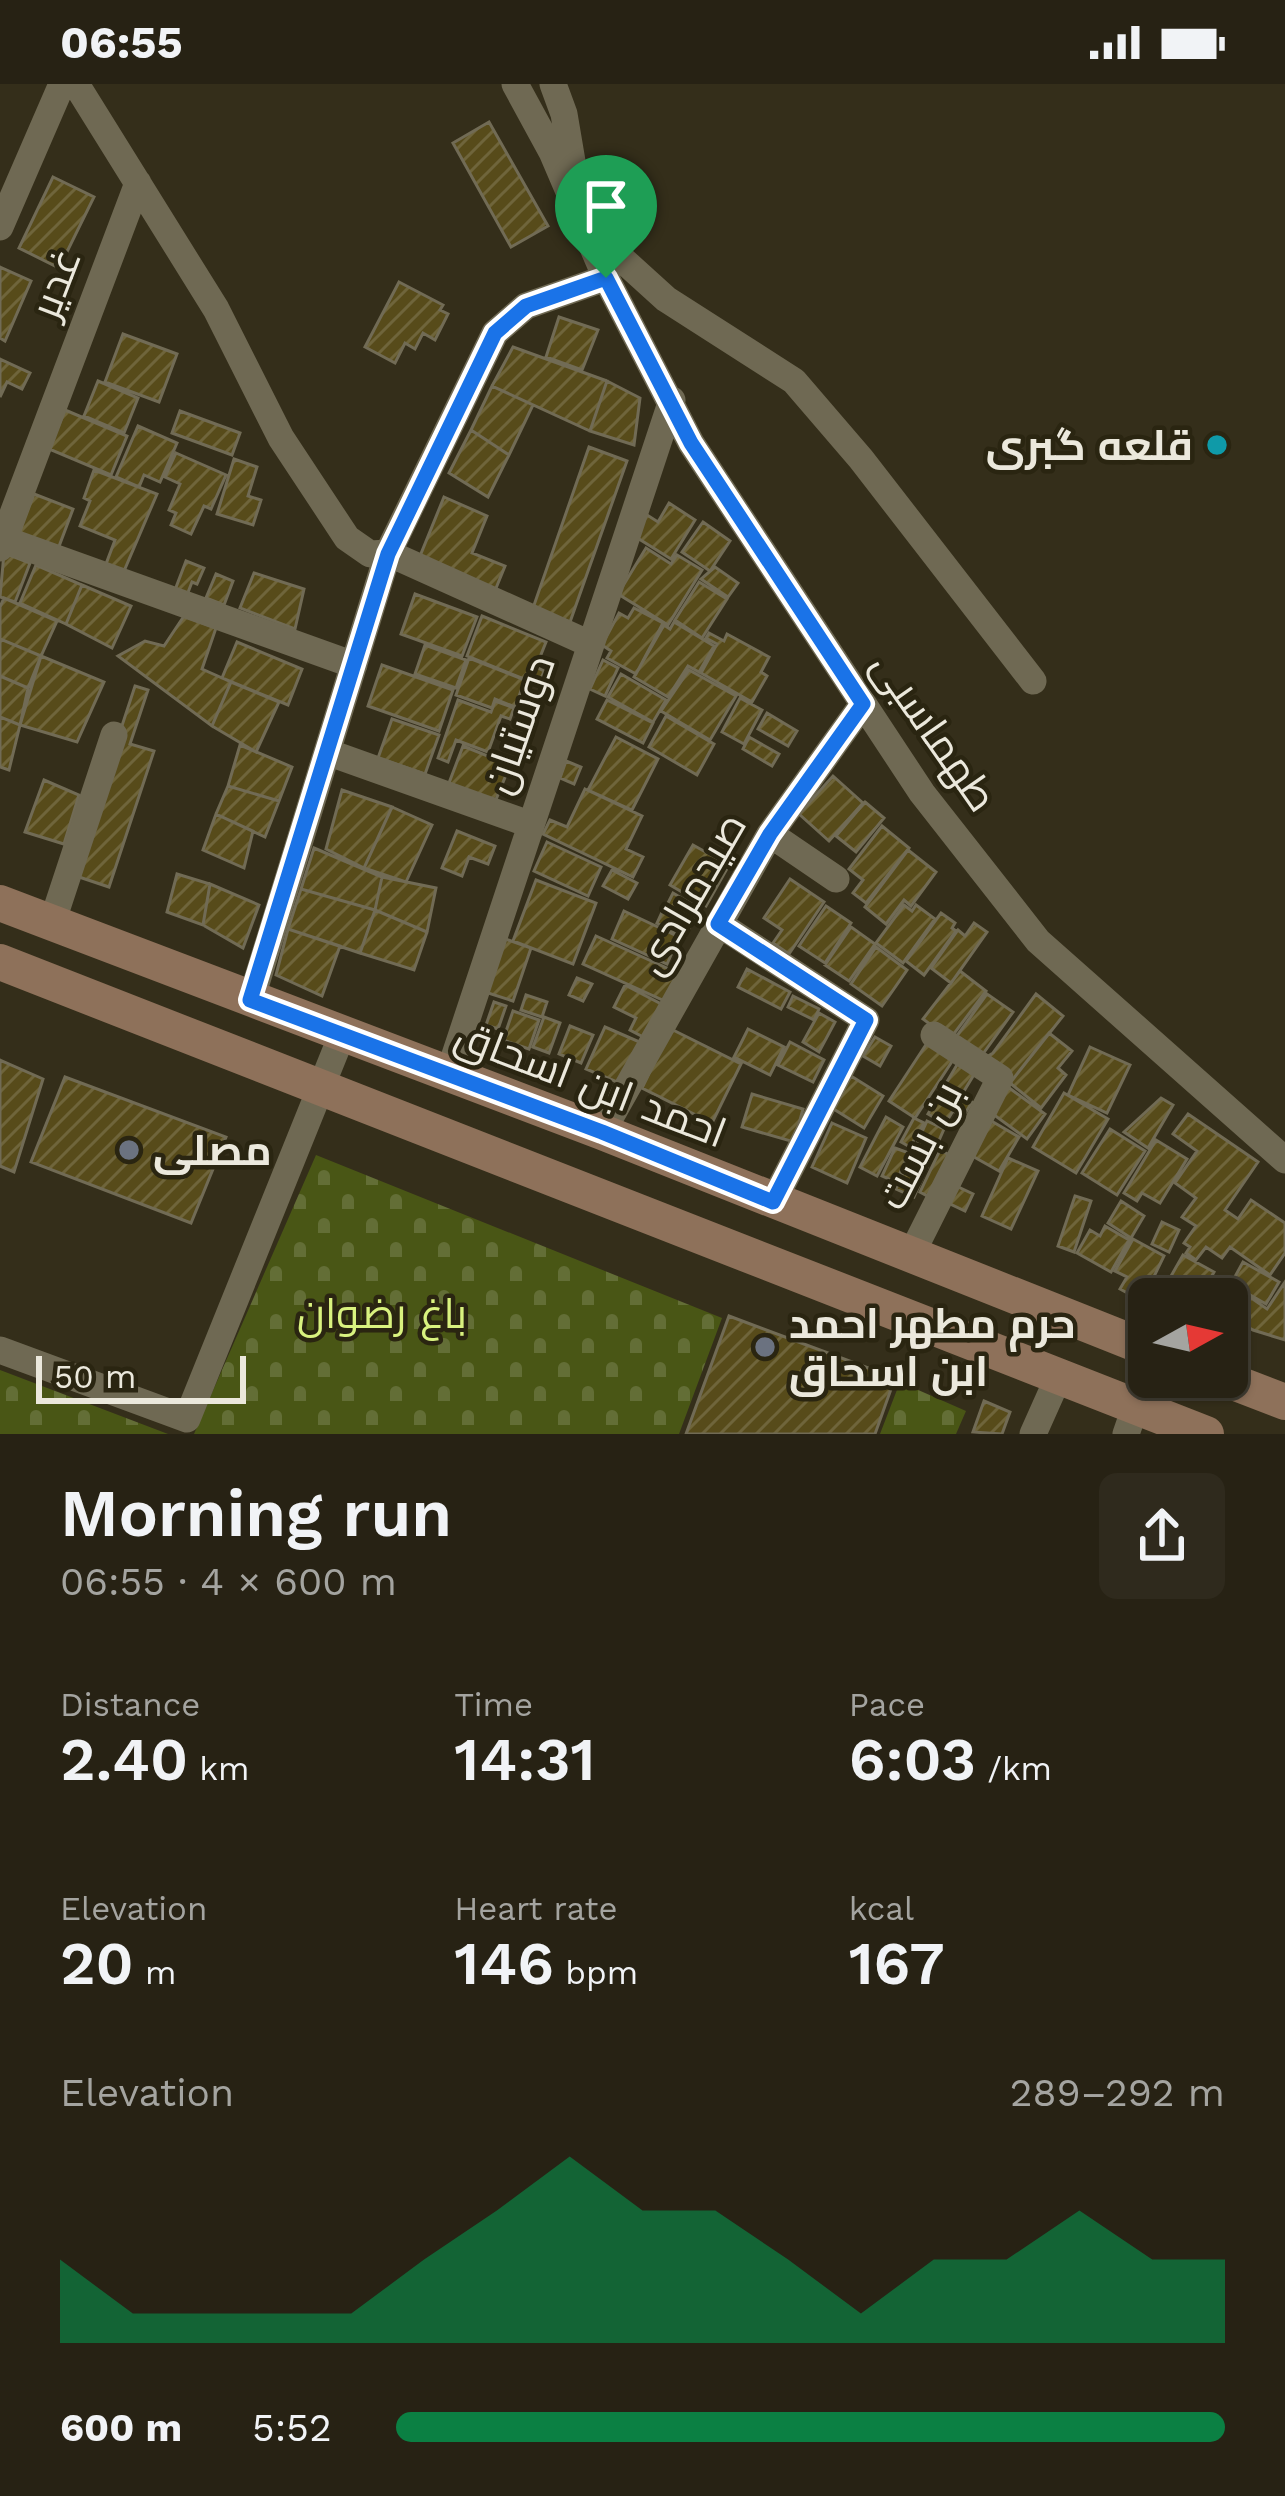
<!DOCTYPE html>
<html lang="en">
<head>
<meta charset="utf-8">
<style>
  :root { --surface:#272214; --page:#2f2a1d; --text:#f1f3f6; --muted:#a4a4a0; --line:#433f34; --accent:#0b8043 }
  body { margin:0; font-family:"Work Sans",Cairo,sans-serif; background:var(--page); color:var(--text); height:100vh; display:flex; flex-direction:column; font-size:45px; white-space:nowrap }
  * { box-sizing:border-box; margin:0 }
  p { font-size:39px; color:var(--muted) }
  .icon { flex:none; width:66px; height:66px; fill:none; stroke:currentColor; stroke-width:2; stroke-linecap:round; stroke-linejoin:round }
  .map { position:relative; height:1350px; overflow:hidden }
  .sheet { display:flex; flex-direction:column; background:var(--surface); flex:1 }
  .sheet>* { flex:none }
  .needle { width:78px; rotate:82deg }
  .fabs { position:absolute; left:1128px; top:1194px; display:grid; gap:24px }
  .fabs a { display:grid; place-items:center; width:120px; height:120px; border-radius:18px; background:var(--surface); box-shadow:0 3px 9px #0004,0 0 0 3px var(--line); font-size:60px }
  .scale { position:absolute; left:36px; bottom:30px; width:210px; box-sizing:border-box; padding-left:12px; border:6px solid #ebe8dc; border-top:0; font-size:33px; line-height:42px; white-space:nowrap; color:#ebe8dc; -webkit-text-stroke:9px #2a2511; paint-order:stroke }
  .pin { position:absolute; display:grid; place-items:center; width:102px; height:102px; color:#fff; margin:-123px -51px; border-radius:50% 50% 50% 0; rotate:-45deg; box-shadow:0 0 12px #0007 }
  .pin .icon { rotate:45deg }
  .round { display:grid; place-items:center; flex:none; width:126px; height:126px; border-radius:18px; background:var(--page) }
  .headline { display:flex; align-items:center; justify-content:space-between; height:204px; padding:0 60px }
  h1 { font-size:66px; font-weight:600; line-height:90px }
  .metrics { display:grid; grid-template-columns:repeat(3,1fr); gap:18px; height:204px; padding:12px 60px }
  .metrics div { display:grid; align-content:center }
  .metrics b { font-size:60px; font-weight:600 }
  .metrics small { font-size:33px; font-weight:400 }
  .metrics p { font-size:33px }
  .chart { height:336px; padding:24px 60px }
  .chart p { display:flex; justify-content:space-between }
  .chart svg { width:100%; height:216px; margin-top:12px; fill:var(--accent); opacity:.7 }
  ul { padding:0 60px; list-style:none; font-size:39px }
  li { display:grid; grid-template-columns:192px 144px 1fr; align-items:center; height:90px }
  li i { height:30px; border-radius:15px; background:var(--accent) }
  .status { display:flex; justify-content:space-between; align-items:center; height:84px; padding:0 60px; background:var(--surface); direction:ltr }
  .status svg { height:33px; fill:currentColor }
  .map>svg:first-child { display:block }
  .cemetery { fill:url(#cemetery-stones) }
  .building { fill:url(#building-hatch); stroke:#716b55; stroke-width:3 }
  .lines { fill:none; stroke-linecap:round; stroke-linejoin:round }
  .minor { stroke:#6f6953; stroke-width:27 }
  .secondary { stroke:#8e715a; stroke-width:36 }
  .route-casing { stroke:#fff; stroke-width:24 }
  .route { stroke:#1a73e8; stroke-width:15 }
  .culture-dot { fill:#0f9aa8; stroke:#2a2511; stroke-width:4.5 }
  .worship-dot { fill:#6b7280; stroke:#2a2511; stroke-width:4.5 }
  .labels { text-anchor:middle; stroke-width:9; stroke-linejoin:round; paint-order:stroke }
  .street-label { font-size:42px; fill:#ebe8dc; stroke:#2a2511 }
  .poi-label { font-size:42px; font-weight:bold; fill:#ebe8dc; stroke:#2a2511; text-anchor:start }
  .park-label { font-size:42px; fill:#d9f27f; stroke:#2a2511 }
</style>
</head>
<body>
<div class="status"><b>06:55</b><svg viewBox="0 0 49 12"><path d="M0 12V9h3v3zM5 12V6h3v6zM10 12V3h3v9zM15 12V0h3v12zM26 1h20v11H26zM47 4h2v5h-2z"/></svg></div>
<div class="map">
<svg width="1285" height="1350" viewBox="0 0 1285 1350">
  <defs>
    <pattern id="cemetery-stones" width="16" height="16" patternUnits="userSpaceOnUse" patternTransform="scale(3)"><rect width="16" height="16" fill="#495615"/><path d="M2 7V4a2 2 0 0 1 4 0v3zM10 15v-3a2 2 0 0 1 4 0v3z" fill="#636e36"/></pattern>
    <pattern id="building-hatch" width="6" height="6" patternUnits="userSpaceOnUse" patternTransform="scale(3)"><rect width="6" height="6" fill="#574b1a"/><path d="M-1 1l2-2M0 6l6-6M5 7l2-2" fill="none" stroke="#6f653b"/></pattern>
  </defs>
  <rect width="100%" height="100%" fill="#342e1a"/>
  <!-- cemetery -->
  <path class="cemetery" d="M316,1071L722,1234L679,1350H194Z
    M0,1286L168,1350H0Z
    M900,1298L966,1327L956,1350H880Z"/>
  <!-- building -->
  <path class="building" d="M489,38L548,142L511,163L453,59Z
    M53,93L94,113L59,184L19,164Z
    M0,183L31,197L5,257L0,254Z
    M399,198L443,221L440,226L448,230L435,256L423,249L415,265L405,259L395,279L365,263Z
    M559,233L598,246L582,286L546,273Z
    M123,250L177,270L159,318L105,298Z
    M513,263L607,297L590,347L492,302Z
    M0,275L30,289L22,305L7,298L0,313Z
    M98,297L138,314L124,349L84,332Z
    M607,297L640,314L634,361L590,347Z
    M492,302L533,321L509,371L471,346Z
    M65,326L127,352L111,391L49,365Z
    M180,327L240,349L232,371L172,349Z
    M138,342L177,359L160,398L144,391L139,403L116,393Z
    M471,346L509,371L488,413L449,389Z
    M589,363L627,377L570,538L533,524Z
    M176,369L226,391L211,425L204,422L191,450L171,441L176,429L169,426L180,400L165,393Z
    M234,375L257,383L248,412L261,416L253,441L217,430Z
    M94,386L157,410L124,487L106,480L115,456L80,442L90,417L84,414Z
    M34,410L73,425L58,465L19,450Z
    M444,413L487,432L472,469L505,482L494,509L418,477Z
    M669,419L695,436L671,475L631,450L644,429L658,438Z
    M703,438L730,457L710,487L682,468Z
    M646,464L671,480L677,471L702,486L668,541L618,510Z
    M4,469L30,479L15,518L0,513Z
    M186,477L204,484L197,500L192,498L187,511L175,506Z
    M36,481L82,501L66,540L20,519Z
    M715,483L738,499L728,513L701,495Z
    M254,489L304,505L295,545L240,524Z
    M216,490L233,497L224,521L206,514Z
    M699,498L727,515L702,554L675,536Z
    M82,501L131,522L112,564L66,540Z
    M415,510L477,533L462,572L401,550Z
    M4,514L57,537L41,572L0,555V523Z
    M634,524L663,539L636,590L607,574L611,567L602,561L619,529L628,534Z
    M184,532L216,544L202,585L231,598L212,642L118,572L145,557L164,562Z
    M482,532L546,558L536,583L544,587L539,601L467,572Z
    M674,538L714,562L699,588L688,582L668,613L634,593L664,541L670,545Z
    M709,549L724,557L727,550L769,573L761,588L767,592L752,618L701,589L717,560L706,554Z
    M0,555L41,572L28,604L0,592Z
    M237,558L302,585L288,621L222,594Z
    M425,561L466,576L456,604L415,590Z
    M41,572L104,598L77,658L20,641Z
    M469,574L525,596L515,623L495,615L492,624L456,611Z
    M603,576L618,584L605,612L590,605Z
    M382,581L453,606L439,647L368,622Z
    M689,586L736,612L710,656L661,627Z
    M621,590L666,616L653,638L608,613Z
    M0,592L28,604L20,641L0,633Z
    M231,598L279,618L256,668L212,642Z
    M135,602L148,606L130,660L154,667L109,803L73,791Z
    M740,614L762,626L744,660L722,648Z
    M458,616L491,628L495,617L514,624L510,635L501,632L488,668L456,656L448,678L438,674Z
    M607,616L653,639L643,659L597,635Z
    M767,629L797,647L788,662L758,645Z
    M666,632L714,660L697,691L649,663Z
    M0,633L20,641L9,686L0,683Z
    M392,635L439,651L425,690L378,674Z
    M616,653L658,675L632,726L588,706Z
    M749,653L779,670L772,682L743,665Z
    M240,661L292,683L279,717L228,702Z
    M463,662L510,681L495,718L449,699Z
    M566,677L581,683L574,700L560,694Z
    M833,692L863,719L829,757L799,730Z
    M44,696L79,711L64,760L25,748Z
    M228,702L279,717L265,753L216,730Z
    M585,705L642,732L626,765L643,773L633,793L543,750L550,736L567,743Z
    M342,706L392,723L364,784L326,765Z
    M865,718L884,734L856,768L836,752Z
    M392,723L432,741L406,798L364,784Z
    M216,730L253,747L244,784L203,766Z
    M882,742L909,764L866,819L853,809L863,796L849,785Z
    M457,747L495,762L488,780L469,773L462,792L442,784Z
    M547,758L601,783L588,812L534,787Z
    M693,761L729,781L706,822L670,801Z
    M314,764L382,793L375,826L301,805Z
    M908,766L936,788L911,822L904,816L886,840L865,823Z
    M612,786L637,799L628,815L603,802Z
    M177,790L210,800L203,841L167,828Z
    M382,793L436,804L427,848L375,826Z
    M790,795L824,818L789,870L773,859L782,846L764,834Z
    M536,796L596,819L573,880L513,857Z
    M210,800L259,821L243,864L203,841Z
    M301,805L375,826L360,869L288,845Z
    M673,809L700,825L693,838L666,823Z
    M904,821L912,827L916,821L935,835L903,879L876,859Z
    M826,822L851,839L825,879L799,862Z
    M375,826L427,848L414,886L360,869Z
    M663,826L691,841L685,853L657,839Z
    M624,827L679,853L667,880L612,855Z
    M941,829L955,839L952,844L956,847L924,891L906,877Z
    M974,839L987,848L951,899L931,884L958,846L965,852Z
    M851,843L875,860L849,897L825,881Z
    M288,845L340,862L322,912L276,891Z
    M596,852L680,890L667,918L583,880Z
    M500,853L531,864L513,917L482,907Z
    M876,863L907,886L882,922L851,900Z
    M747,885L790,908L781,925L738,903Z
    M960,887L986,907L950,955L923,935Z
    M577,894L592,900L583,917L569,911Z
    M625,901L663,921L647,955L630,946L636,934L614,923Z
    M987,910L1013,928L980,974L954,956Z
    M1036,910L1063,932L1010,999L982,976L993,969Z
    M526,911L547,918L542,933L521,926Z
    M793,912L819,925L814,936L788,923Z
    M494,918L506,922L498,945L486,941Z
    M513,927L539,936L529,965L503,956Z
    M819,929L835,938L819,968L803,958Z
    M544,933L560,939L549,969L533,963Z
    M570,942L593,951L581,979L559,970Z
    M605,943L642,959L624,1001L586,985Z
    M671,945L741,980L712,1039L642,1004Z
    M748,945L784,963L770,991L734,973Z
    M1049,949L1072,967L1058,984L1066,991L1041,1024L1010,999Z
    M875,953L891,962L880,982L863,972Z
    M929,956L955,973L915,1034L889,1017Z
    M790,958L824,976L813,998L778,981Z
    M1090,963L1130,981L1107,1029L1068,1011Z
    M961,974L978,984L961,1012L972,1018L963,1033L953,1027L945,1040L928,1030Z
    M0,976L43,995L14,1088L0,1082Z
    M851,992L883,1012L864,1044L832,1024Z
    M65,993L226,1053L191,1139L31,1078Z
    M1008,1003L1045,1030L1027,1055L990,1028Z
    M1064,1009L1108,1035L1076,1089L1033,1063Z
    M752,1010L803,1025L794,1058L742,1043Z
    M1161,1014L1173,1021L1148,1064L1124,1048Z
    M1188,1030L1258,1078L1225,1126L1238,1135L1251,1116L1285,1139V1169L1270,1191L1230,1163L1222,1174L1206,1163L1196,1176L1186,1169L1190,1163L1184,1159L1196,1142L1182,1133L1196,1114L1175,1099L1197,1067L1173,1050Z
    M886,1033L903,1043L877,1092L860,1083Z
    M914,1034L924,1039L910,1063L901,1058Z
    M988,1035L1019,1053L999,1087L967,1069Z
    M927,1037L944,1045L914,1113L896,1105Z
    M832,1039L866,1054L847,1099L812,1083Z
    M1110,1045L1145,1067L1117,1111L1082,1089Z
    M1156,1056L1187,1075L1160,1119L1142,1109L1137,1117L1124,1109Z
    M895,1064L909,1069L896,1098L882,1092Z
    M940,1066L953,1073L933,1115L920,1108Z
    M1008,1074L1038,1087L1011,1145L982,1132Z
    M952,1100L973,1110L965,1127L944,1117Z
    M1075,1112L1091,1117L1074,1168L1058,1162Z
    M1121,1117L1144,1132L1131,1154L1108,1139Z
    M1162,1138L1179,1146L1169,1168L1152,1160Z
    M1105,1142L1129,1156L1111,1188L1077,1169L1090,1146L1100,1152Z
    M1133,1155L1164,1172L1142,1217L1120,1205L1127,1193L1115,1187Z
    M1183,1171L1214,1188L1199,1215H1158Z
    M1243,1178L1279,1198L1266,1220L1231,1200Z
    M1218,1198L1239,1208L1229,1230L1233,1232L1229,1241L1227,1215H1210Z
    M1285,1198V1256L1253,1246L1234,1235L1247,1211L1267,1225Z
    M729,1232L895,1294L875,1350H686Z
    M984,1317L1010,1328L1002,1350L973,1348Z"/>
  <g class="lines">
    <!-- minor -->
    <path class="minor" d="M76,0L216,225L281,354L347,454L370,470L388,469L495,249L526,222L606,194
      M515,0L552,68L606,194L691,359L922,709L1038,857L1285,1076
      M553,0L564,30L575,95
      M0,143L62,0
      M591,147L666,215L794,297L861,375L1033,597
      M3,455L354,581
      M0,464L138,99
      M327,668L529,740
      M770,750L836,795
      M52,839L114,651
      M719,840L866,936L773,1118
      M251,916L388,469L590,560
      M448,992L672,316
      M602,1048L770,750L863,620
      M911,1171L1000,994L934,951
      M0,1266L187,1335L342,951
      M1033,1350L1058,1294
      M1126,1350L1135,1324"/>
    <!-- secondary -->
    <path class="secondary" d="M0,819L602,1048L1149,1265
      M0,878L1206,1350
      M1220,1293L1285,1318"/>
  </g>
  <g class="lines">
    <!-- route casing -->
    <g class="route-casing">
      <path id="route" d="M606,194L691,359L863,620L770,750L718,840L866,936L773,1118L602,1048L250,916L388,470L495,249L526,222Z"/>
    </g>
    <!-- route -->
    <use href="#route" class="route"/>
  </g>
  <!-- markers -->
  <circle class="culture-dot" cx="1217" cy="361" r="12"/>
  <g class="worship-dot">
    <circle cx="129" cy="1066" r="12"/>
    <circle cx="765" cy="1263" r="12"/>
  </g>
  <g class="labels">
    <!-- street labels -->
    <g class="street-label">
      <text transform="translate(55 199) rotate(-69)" y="15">غدیر</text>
      <text transform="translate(518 640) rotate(-71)" y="15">دوستیان</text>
      <text transform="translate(935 647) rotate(55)" y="15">طهماسبی</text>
      <text transform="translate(690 809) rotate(-60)" y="15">صیدمرادی</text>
      <text transform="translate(591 999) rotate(21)" y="15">احمد ابن اسحاق</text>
      <text transform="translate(919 1061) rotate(-63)" y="15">بن بست</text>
    </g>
    <!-- poi labels -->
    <g class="poi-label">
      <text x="1193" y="376" text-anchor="end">قلعه گبری</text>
      <text x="153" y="1081">مصلی</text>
      <text x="789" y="1254">حرم مطهر احمد<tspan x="789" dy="48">ابن اسحاق</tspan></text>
    </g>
    <!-- park labels -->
    <g class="park-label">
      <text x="382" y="1244">باغ رضوان</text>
    </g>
  </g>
</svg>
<div class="fabs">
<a><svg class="needle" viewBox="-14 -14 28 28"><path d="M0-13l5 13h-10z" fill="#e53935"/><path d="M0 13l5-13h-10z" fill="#a4a4a0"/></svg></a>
</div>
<div class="scale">50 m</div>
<div class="pin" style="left:606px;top:194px;background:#1e9e55"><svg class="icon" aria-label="arrive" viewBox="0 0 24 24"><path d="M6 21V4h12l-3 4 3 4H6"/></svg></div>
</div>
<section class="sheet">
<div class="headline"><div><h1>Morning run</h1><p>06:55 · 4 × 600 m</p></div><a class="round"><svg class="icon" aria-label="share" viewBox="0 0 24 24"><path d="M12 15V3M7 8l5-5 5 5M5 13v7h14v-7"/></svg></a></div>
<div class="metrics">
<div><p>Distance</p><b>2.40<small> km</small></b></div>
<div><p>Time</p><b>14:31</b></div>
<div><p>Pace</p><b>6:03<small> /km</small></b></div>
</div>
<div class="metrics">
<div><p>Elevation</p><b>20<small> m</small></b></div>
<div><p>Heart rate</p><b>146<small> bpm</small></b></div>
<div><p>kcal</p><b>167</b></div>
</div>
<div class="chart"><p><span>Elevation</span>289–292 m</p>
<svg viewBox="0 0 160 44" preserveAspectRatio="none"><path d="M0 44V27L10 38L20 38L30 38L40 38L50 27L60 17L70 6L80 17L90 17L100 27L110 38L120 27L130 27L140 17L150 27L160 27V44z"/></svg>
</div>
<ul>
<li><b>600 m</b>5:52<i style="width:100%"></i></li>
</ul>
</section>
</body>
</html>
